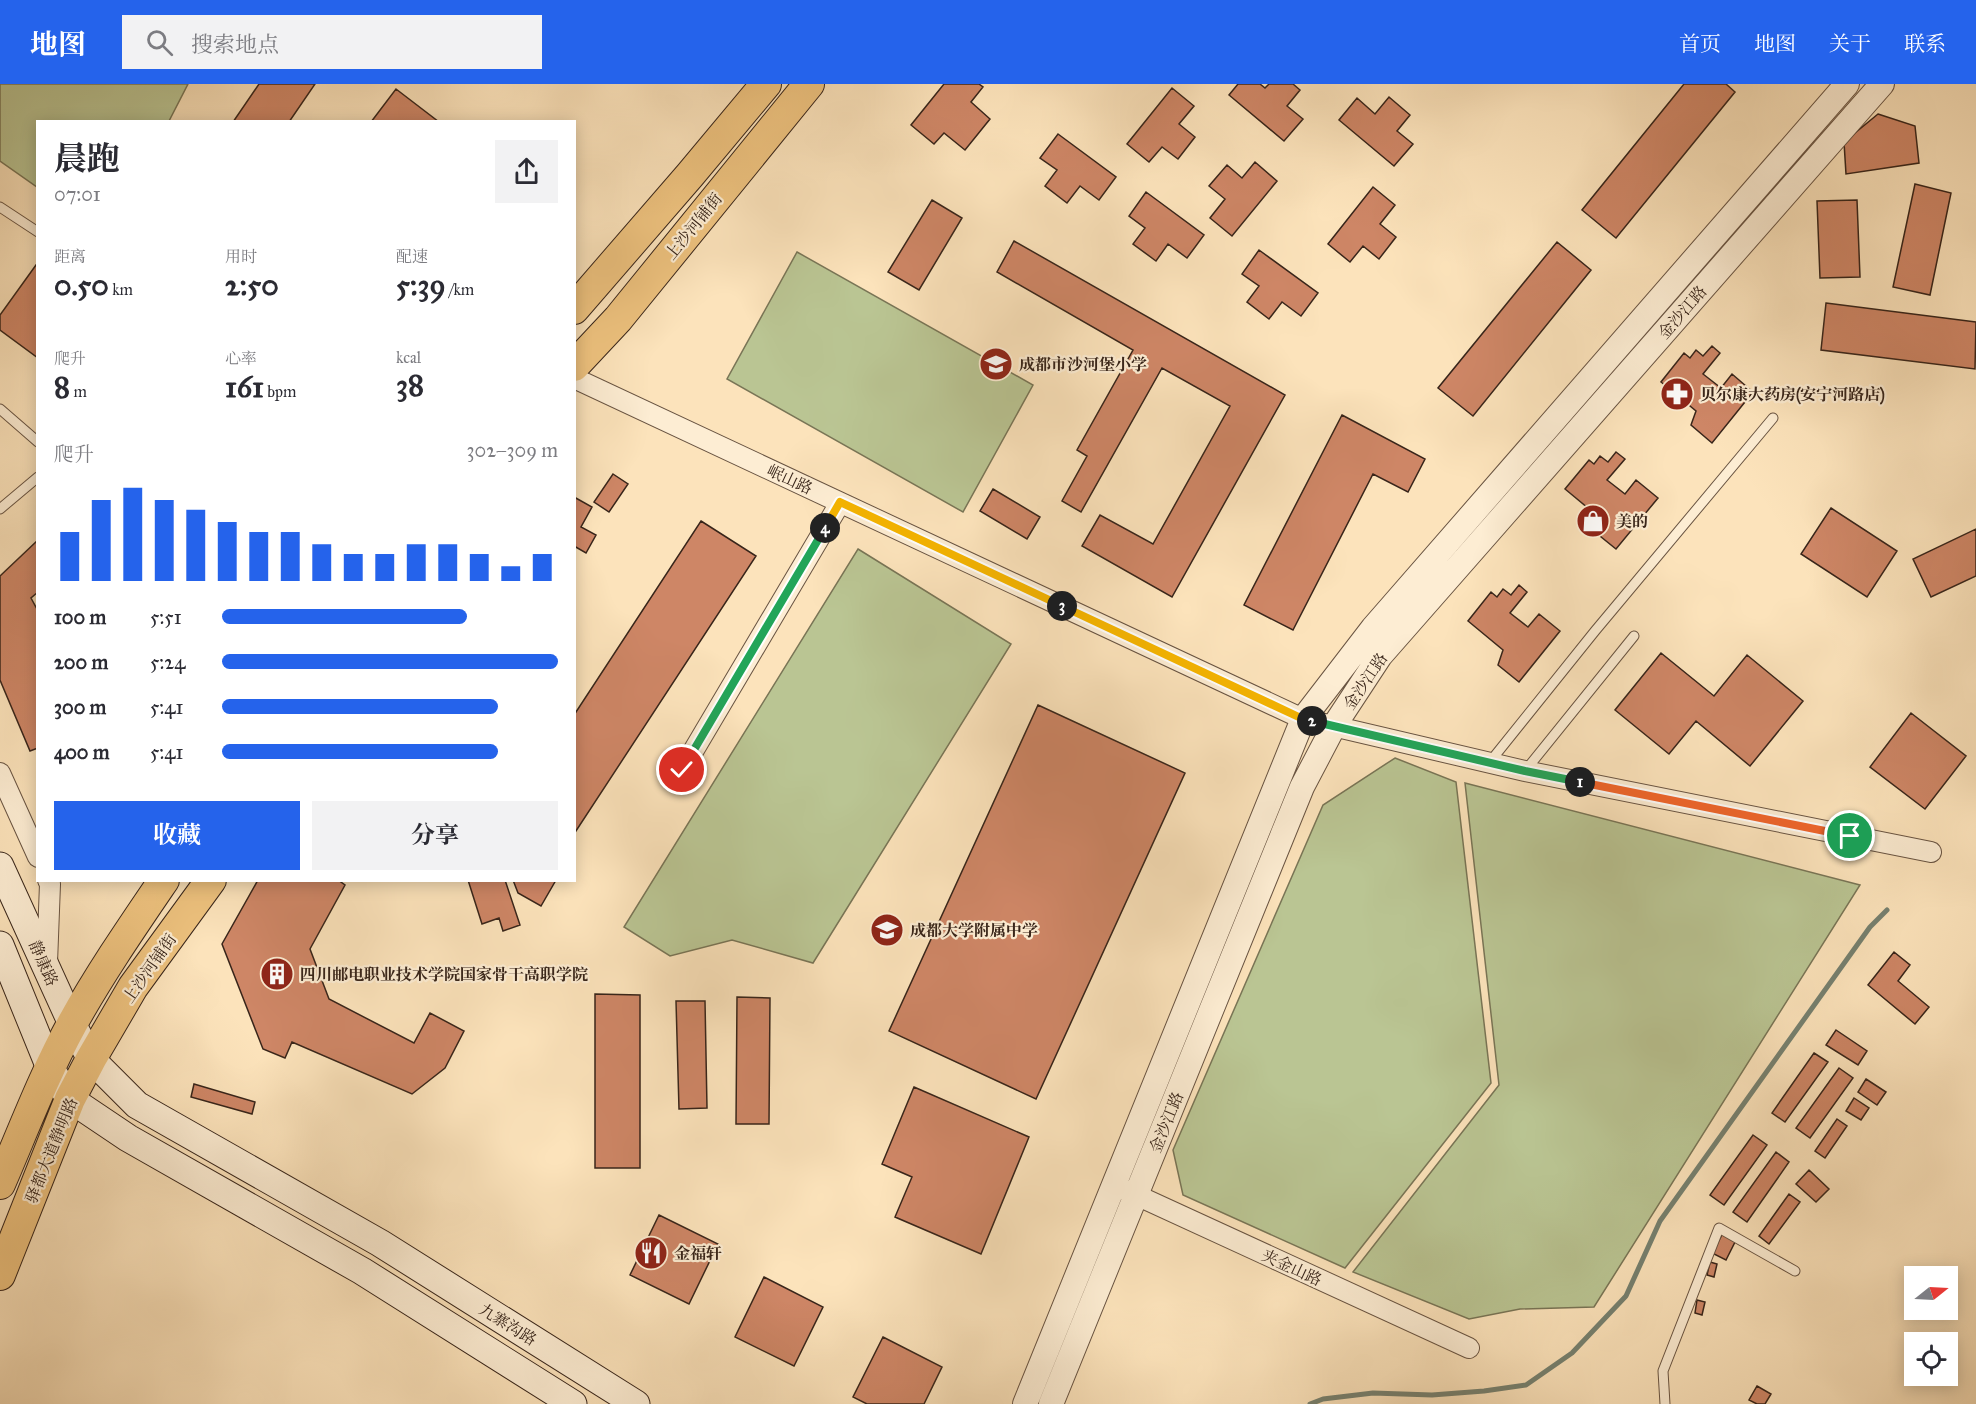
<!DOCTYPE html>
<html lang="zh">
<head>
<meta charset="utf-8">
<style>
  :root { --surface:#fff; --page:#f2f2f3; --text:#2b2b33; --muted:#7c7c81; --accent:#2563eb }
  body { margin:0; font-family:"IM FELL Great Primer","Noto Serif SC",serif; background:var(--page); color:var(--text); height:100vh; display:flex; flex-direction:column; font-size:22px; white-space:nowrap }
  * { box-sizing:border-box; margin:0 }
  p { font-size:20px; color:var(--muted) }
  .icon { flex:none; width:33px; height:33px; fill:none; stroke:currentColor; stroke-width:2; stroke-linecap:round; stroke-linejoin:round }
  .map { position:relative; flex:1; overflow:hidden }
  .panel { position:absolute; left:36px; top:36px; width:540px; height:762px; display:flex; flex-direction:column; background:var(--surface); border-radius:0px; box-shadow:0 3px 15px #0003 }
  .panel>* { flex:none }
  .needle { width:39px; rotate:72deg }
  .buttons { position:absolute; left:1904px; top:1182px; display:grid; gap:12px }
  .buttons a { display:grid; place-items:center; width:54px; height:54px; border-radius:0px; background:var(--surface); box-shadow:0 3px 15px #0003; font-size:30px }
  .pin { position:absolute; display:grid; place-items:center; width:51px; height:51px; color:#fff; margin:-26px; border:3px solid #fff; border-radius:50%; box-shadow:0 2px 6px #0007 }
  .km { position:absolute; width:30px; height:30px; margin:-15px; border-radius:50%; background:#222; color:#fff; font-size:16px; line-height:30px; text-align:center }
  .round { display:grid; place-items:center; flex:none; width:63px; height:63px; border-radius:0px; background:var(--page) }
  .head { display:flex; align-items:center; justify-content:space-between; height:102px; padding:0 18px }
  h1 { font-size:33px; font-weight:700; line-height:45px }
  .stats { display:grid; grid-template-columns:repeat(3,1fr); gap:9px; height:102px; padding:6px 18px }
  .stats div { display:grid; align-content:center }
  .stats b { font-size:30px; font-weight:700 }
  .stats small { font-size:16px; font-weight:400 }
  .stats p { font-size:16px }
  .chart { height:168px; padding:12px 18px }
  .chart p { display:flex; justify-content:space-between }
  .chart svg { width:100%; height:108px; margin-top:6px; stroke:var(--accent); stroke-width:6 }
  .primary-button { display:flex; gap:12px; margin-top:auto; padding:12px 18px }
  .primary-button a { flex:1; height:69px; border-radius:0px; background:var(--accent); color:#fff; font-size:24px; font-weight:700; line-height:69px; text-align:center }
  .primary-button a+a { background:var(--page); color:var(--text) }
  ul { padding:0 18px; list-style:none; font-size:20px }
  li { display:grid; grid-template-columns:96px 72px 1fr; align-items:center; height:45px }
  li i { height:15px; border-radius:8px; background:var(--accent) }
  header { display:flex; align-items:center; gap:36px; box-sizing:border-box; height:84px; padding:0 30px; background:var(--accent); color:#fff }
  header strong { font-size:28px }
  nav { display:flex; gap:33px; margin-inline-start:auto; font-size:21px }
  .search { width:420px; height:54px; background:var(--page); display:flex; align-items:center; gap:15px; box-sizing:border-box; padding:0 21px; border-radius:0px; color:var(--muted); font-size:22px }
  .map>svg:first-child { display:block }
  .green { fill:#bac593; stroke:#797556; stroke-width:1.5 }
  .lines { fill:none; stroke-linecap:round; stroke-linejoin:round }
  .stream { stroke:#768170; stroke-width:5 }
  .building { fill:#ce8666; stroke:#38251a; stroke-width:1.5 }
  .service-casing { stroke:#695442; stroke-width:11 }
  .minor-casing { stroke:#695442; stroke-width:22 }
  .tertiary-casing { stroke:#695442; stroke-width:26 }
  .secondary-casing { stroke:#38251a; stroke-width:29 }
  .primary-casing { stroke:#38251a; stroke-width:32 }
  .service { stroke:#fdedd3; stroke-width:9 }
  .minor { stroke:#fdedd3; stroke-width:20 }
  .tertiary { stroke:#fdedd3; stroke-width:24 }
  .secondary { stroke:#fdedd3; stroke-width:27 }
  .primary { stroke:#eec27e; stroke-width:30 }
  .split-1-casing { stroke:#fff; stroke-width:12 }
  .split-2-casing { stroke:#fff; stroke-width:12 }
  .split-3-casing { stroke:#fff; stroke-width:12 }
  .split-4-casing { stroke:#fff; stroke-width:12 }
  .split-5-casing { stroke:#fff; stroke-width:12 }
  .split-1 { stroke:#f0652b; stroke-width:8 }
  .split-2 { stroke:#22a559; stroke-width:8 }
  .split-3 { stroke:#f5b400; stroke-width:8 }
  .split-4 { stroke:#f5b400; stroke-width:8 }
  .split-5 { stroke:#22a559; stroke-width:8 }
  .labels { text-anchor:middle; stroke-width:4.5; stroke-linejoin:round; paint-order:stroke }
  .street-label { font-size:16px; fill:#38251a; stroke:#fdedd3 }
  .poi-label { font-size:16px; font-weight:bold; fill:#38251a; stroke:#fdedd3; text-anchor:start }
</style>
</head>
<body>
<header>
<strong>地图</strong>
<div class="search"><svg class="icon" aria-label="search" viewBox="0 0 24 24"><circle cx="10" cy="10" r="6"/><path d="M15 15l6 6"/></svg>搜索地点</div>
<nav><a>首页</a><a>地图</a><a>关于</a><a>联系</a></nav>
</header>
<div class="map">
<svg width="1976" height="1320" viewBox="0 0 1976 1320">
  <rect width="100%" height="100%" fill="#fce3bb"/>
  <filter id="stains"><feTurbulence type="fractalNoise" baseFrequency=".00333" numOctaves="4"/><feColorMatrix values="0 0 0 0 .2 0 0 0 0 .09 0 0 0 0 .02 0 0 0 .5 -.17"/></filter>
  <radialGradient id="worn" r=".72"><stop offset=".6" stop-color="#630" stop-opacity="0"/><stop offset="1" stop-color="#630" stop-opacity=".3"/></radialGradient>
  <!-- green -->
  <path class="green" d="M0,0H188L169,37L38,38L37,103L0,77Z
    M797,168L1033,301L963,428L727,295Z
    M858,465L1011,560L813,879L732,856L670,872L624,843Z
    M1395,674L1456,698L1491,999L1345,1184L1183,1111L1173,1066L1323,721Z
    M1465,699L1860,801L1594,1223L1520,1225L1469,1235L1353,1188L1499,1001Z"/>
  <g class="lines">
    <!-- stream -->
    <path class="stream" d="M1310,1320L1323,1315L1373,1309L1432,1311L1484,1307L1526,1301L1572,1269L1626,1212L1660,1137L1870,843L1887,826"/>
  </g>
  <!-- building -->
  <path class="building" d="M259,0H315L289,38H233Z
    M944,0H979L983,3L971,18L990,35L965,66L944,49L934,60L911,41Z
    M1238,0H1260L1265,4L1269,0H1293L1300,6L1287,22L1303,35L1284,57L1229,11Z
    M1684,0H1726L1735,8L1616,154L1582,126Z
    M1172,4L1194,22L1179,40L1195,53L1178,75L1162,63L1149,78L1127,60Z
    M396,5L439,38H371Z
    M1389,13L1410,31L1397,47L1413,60L1394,82L1339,36L1357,14L1375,30Z
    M1878,30L1915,42L1919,79L1846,90L1844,58Z
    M1058,50L1116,93L1099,116L1080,102L1067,119L1045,102L1057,86L1040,74Z
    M1255,78L1277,97L1232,152L1210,134L1225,115L1209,102L1227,81L1242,94Z
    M1915,100L1951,109L1930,211L1893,203Z
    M1373,103L1395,121L1380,140L1396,153L1379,175L1363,162L1350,178L1328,160Z
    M1146,108L1204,151L1187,174L1168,160L1156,177L1133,160L1145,144L1129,132Z
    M932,116L962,134L919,206L888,188Z
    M1857,116L1860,193L1820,194L1817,117Z
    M1014,157L1285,311L1172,513L1082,462L1100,431L1153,460L1230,322L1162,284L1081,428L1062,417L1087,372L1077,366L1133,266L997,188Z
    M1557,158L1591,186L1473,332L1438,304Z
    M1259,166L1318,209L1301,232L1282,218L1269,235L1247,218L1259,202L1242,190Z
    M36,181L38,182V274L0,246V231Z
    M1826,219L1976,238L1975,285L1821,266Z
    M1712,262L1720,269L1703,290L1721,304L1732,290L1753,308L1712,359L1691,341L1696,327L1661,298L1684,269L1690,274L1696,266L1703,272Z
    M1342,331L1425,375L1408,408L1373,390L1293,546L1244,521Z
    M1616,368L1625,375L1607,396L1625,410L1636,396L1658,414L1616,465L1595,448L1600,434L1565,405L1589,376L1594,380L1600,372L1608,378Z
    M613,390L628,400L609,428L594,418Z
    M993,405L1040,433L1027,455L980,427Z
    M574,413L592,423L581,443L596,451L586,469L574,462Z
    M1831,424L1897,467L1867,513L1801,470Z
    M701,437L756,472L574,750V631Z
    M1976,445V492L1931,513L1913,475Z
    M38,456V508L31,514L38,527V664L30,667L0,596V492Z
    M1519,501L1527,508L1510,529L1528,543L1539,530L1560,547L1519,598L1498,581L1503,566L1468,537L1491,508L1497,513L1503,505L1511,511Z
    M1661,569L1714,612L1747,571L1803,617L1750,682L1696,637L1669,670L1615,626Z
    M1038,621L1185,689L1036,1015L889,947Z
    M1911,629L1966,672L1925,725L1870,683Z
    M258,796H338L345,801L310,865L329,915L414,959L430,929L464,947L445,984L412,1010L292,958L285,974L263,965L222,860Z
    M468,796H505L520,841L503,847L499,834L482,840Z
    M513,796H556L541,822L518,809Z
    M1894,868L1910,881L1898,897L1929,923L1915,940L1868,901Z
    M595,910L640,911V1084H595Z
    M737,913L770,914L769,1040H736Z
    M676,917H705L707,1024L679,1025Z
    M1836,946L1867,967L1858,981L1826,961Z
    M1814,969L1828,978L1785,1038L1772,1029Z
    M1839,984L1853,994L1810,1054L1796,1044Z
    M1866,995L1886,1008L1877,1021L1858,1008Z
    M194,1000L255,1018L252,1030L191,1013Z
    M914,1003L1029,1053L981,1170L895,1133L912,1093L882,1080Z
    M1854,1014L1869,1024L1861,1036L1846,1027Z
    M1837,1035L1847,1042L1825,1074L1815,1067Z
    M1753,1051L1767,1061L1724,1121L1710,1111Z
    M1776,1068L1789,1078L1747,1138L1733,1128Z
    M1809,1086L1829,1105L1816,1118L1796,1100Z
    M1789,1110L1800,1118L1769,1160L1759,1152Z
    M659,1131L718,1160L689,1220L630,1191Z
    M1723,1149L1736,1156L1726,1176L1712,1169Z
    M1710,1178L1717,1180L1714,1193L1707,1191Z
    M764,1193L823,1223L794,1282L735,1253Z
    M1697,1216L1705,1218L1702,1231L1695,1229Z
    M883,1253L942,1283L924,1320H867L853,1313Z
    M1757,1302L1771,1310L1765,1320H1757L1749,1316Z"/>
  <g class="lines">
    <!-- service casing -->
    <g class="service-casing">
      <path id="service" d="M0,123L38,148
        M0,325L38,358
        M0,425L38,393
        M1489,679L1595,547L1773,334
        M1525,687L1634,552
        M1665,1320L1663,1287L1719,1144L1795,1187"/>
    </g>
    <!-- minor casing -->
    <g class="minor-casing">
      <path id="minor" d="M574,294L1303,635L1525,687L1931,768
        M682,686L840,419
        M0,689L38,773
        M47,879L50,800L48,796
        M1123,1105L1469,1264"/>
    </g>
    <!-- tertiary casing -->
    <g class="tertiary-casing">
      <path id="tertiary" d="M1025,1320L1303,635L1373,544L1847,0
        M1051,1320L1302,703L1334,642L1380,572L1882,0"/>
    </g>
    <!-- secondary casing -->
    <g class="secondary-casing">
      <path id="secondary" d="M0,782L72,940L91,975L137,1021L380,1159L636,1320
        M0,861L50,984L70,1015L128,1054L362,1187L573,1320"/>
    </g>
    <!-- primary casing -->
    <g class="primary-casing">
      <path id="primary" d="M574,225L690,91L766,0
        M574,282L618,235L809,0
        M0,1100C23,1047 44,991 72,940C99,891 132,843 164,796
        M0,1191L70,1015L91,975L133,903L211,796"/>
    </g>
    <!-- service -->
    <use href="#service" class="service"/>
    <!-- minor -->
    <use href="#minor" class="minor"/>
    <!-- tertiary -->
    <use href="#tertiary" class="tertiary"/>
    <!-- secondary -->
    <use href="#secondary" class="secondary"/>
    <!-- primary -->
    <use href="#primary" class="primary"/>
  </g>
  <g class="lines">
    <!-- split-1 casing -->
    <g class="split-1-casing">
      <path id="split-1" d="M1580,698L1850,752"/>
    </g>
    <!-- split-2 casing -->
    <g class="split-2-casing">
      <path id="split-2" d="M1312,637L1525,687L1580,698"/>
    </g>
    <!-- split-3 casing -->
    <g class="split-3-casing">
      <path id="split-3" d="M1062,522L1303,635L1312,637"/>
    </g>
    <!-- split-4 casing -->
    <g class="split-4-casing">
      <path id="split-4" d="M825,444L840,418L1062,522"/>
    </g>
    <!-- split-5 casing -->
    <g class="split-5-casing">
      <path id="split-5" d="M682,686L825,444"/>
    </g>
    <!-- split-1 -->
    <use href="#split-1" class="split-1"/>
    <!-- split-2 -->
    <use href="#split-2" class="split-2"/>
    <!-- split-3 -->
    <use href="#split-3" class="split-3"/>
    <!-- split-4 -->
    <use href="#split-4" class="split-4"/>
    <!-- split-5 -->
    <use href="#split-5" class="split-5"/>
  </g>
  <!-- icons -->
  <defs>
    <g id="school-disc" transform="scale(1.725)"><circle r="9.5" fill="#8f2418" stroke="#fdedd3"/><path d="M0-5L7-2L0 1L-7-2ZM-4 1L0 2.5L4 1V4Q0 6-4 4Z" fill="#fff"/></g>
    <g id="pharmacy-disc" transform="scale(1.725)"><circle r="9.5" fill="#8f2418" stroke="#fdedd3"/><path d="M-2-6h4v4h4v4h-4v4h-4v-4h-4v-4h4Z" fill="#fff"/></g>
    <g id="shop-disc" transform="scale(1.725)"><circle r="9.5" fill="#8f2418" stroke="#fdedd3"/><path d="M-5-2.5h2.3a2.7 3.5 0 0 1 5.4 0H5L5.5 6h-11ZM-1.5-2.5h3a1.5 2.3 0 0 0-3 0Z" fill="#fff"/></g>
    <g id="building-disc" transform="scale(1.725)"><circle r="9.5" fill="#8f2418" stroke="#fdedd3"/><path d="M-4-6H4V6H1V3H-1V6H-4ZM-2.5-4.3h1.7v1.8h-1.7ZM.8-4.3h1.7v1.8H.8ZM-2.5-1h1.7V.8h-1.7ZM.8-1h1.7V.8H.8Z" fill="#fff"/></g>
    <g id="restaurant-disc" transform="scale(1.725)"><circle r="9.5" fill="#8f2418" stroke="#fdedd3"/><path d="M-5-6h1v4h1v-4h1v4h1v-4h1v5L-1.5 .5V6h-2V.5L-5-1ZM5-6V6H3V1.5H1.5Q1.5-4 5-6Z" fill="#fff"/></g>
  </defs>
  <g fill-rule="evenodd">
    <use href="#school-disc" x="996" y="280"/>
    <use href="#pharmacy-disc" x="1677" y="310"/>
    <use href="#shop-disc" x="1593" y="437"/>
    <use href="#school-disc" x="887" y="846"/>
    <use href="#building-disc" x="277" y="890"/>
    <use href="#restaurant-disc" x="651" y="1169"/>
  </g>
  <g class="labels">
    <!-- street labels -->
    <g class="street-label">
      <text transform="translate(693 142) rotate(-51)" y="6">上沙河铺街</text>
      <text transform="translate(1682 228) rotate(-49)" y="6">金沙江路</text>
      <text transform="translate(790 395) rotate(25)" y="6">岷山路</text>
      <text transform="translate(1365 597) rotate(-56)" y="6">金沙江路</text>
      <text transform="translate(44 879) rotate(66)" y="6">静康路</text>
      <text transform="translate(149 884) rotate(-55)" y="6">上沙河铺街</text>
      <text transform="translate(1166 1038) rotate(-68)" y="6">金沙江路</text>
      <text transform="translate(51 1066) rotate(-68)" y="6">驿都大道静明路</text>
      <text transform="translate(1292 1183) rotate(25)" y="6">夹金山路</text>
      <text transform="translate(508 1240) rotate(32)" y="6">九寨沟路</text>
    </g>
    <!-- poi labels -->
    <g class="poi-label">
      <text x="1019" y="286">成都市沙河堡小学</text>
      <text x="1700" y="316">贝尔康大药房(安宁河路店)</text>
      <text x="1616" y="443">美的</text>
      <text x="910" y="852">成都大学附属中学</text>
      <text x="300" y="896">四川邮电职业技术学院国家骨干高职学院</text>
      <text x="674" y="1175">金福轩</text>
    </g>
  </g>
  <rect width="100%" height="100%" filter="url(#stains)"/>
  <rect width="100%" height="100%" fill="url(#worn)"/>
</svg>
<div class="buttons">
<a><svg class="needle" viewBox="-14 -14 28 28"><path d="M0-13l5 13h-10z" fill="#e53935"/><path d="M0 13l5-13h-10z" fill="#7c7c81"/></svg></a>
<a><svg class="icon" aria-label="locate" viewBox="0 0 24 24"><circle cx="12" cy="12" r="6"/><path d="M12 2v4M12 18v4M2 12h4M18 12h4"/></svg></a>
</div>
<div class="pin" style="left:1850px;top:752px;background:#1e9e55"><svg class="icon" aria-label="arrive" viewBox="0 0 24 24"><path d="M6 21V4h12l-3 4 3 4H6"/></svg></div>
<div class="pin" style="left:682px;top:686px;background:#d93025"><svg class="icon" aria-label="check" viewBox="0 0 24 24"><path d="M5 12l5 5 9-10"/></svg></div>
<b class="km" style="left:1580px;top:698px">1</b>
<b class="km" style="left:1312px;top:637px">2</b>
<b class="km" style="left:1062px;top:522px">3</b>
<b class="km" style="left:825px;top:444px">4</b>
<section class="panel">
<div class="head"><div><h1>晨跑</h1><p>07:01</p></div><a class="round"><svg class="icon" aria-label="share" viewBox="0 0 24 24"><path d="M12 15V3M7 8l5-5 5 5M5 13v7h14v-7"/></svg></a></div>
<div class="stats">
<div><p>距离</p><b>0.50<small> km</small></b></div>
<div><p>用时</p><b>2:50</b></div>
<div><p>配速</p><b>5:39<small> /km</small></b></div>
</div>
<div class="stats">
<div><p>爬升</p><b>8<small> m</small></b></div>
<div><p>心率</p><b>161<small> bpm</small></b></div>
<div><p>kcal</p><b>38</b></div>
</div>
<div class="chart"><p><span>爬升</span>302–309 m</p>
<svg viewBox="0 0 160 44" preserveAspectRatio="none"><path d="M5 44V24M15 44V11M25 44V6M35 44V11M45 44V15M55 44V20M65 44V24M75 44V24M85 44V29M95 44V33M105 44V33M115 44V29M125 44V29M135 44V33M145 44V38M155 44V33"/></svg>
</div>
<ul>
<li><b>100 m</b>5:51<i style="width:73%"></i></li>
<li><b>200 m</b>5:24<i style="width:100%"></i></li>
<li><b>300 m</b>5:41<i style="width:82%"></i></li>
<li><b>400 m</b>5:41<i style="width:82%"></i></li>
</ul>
<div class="primary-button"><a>收藏</a><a>分享</a></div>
</section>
</div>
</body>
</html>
